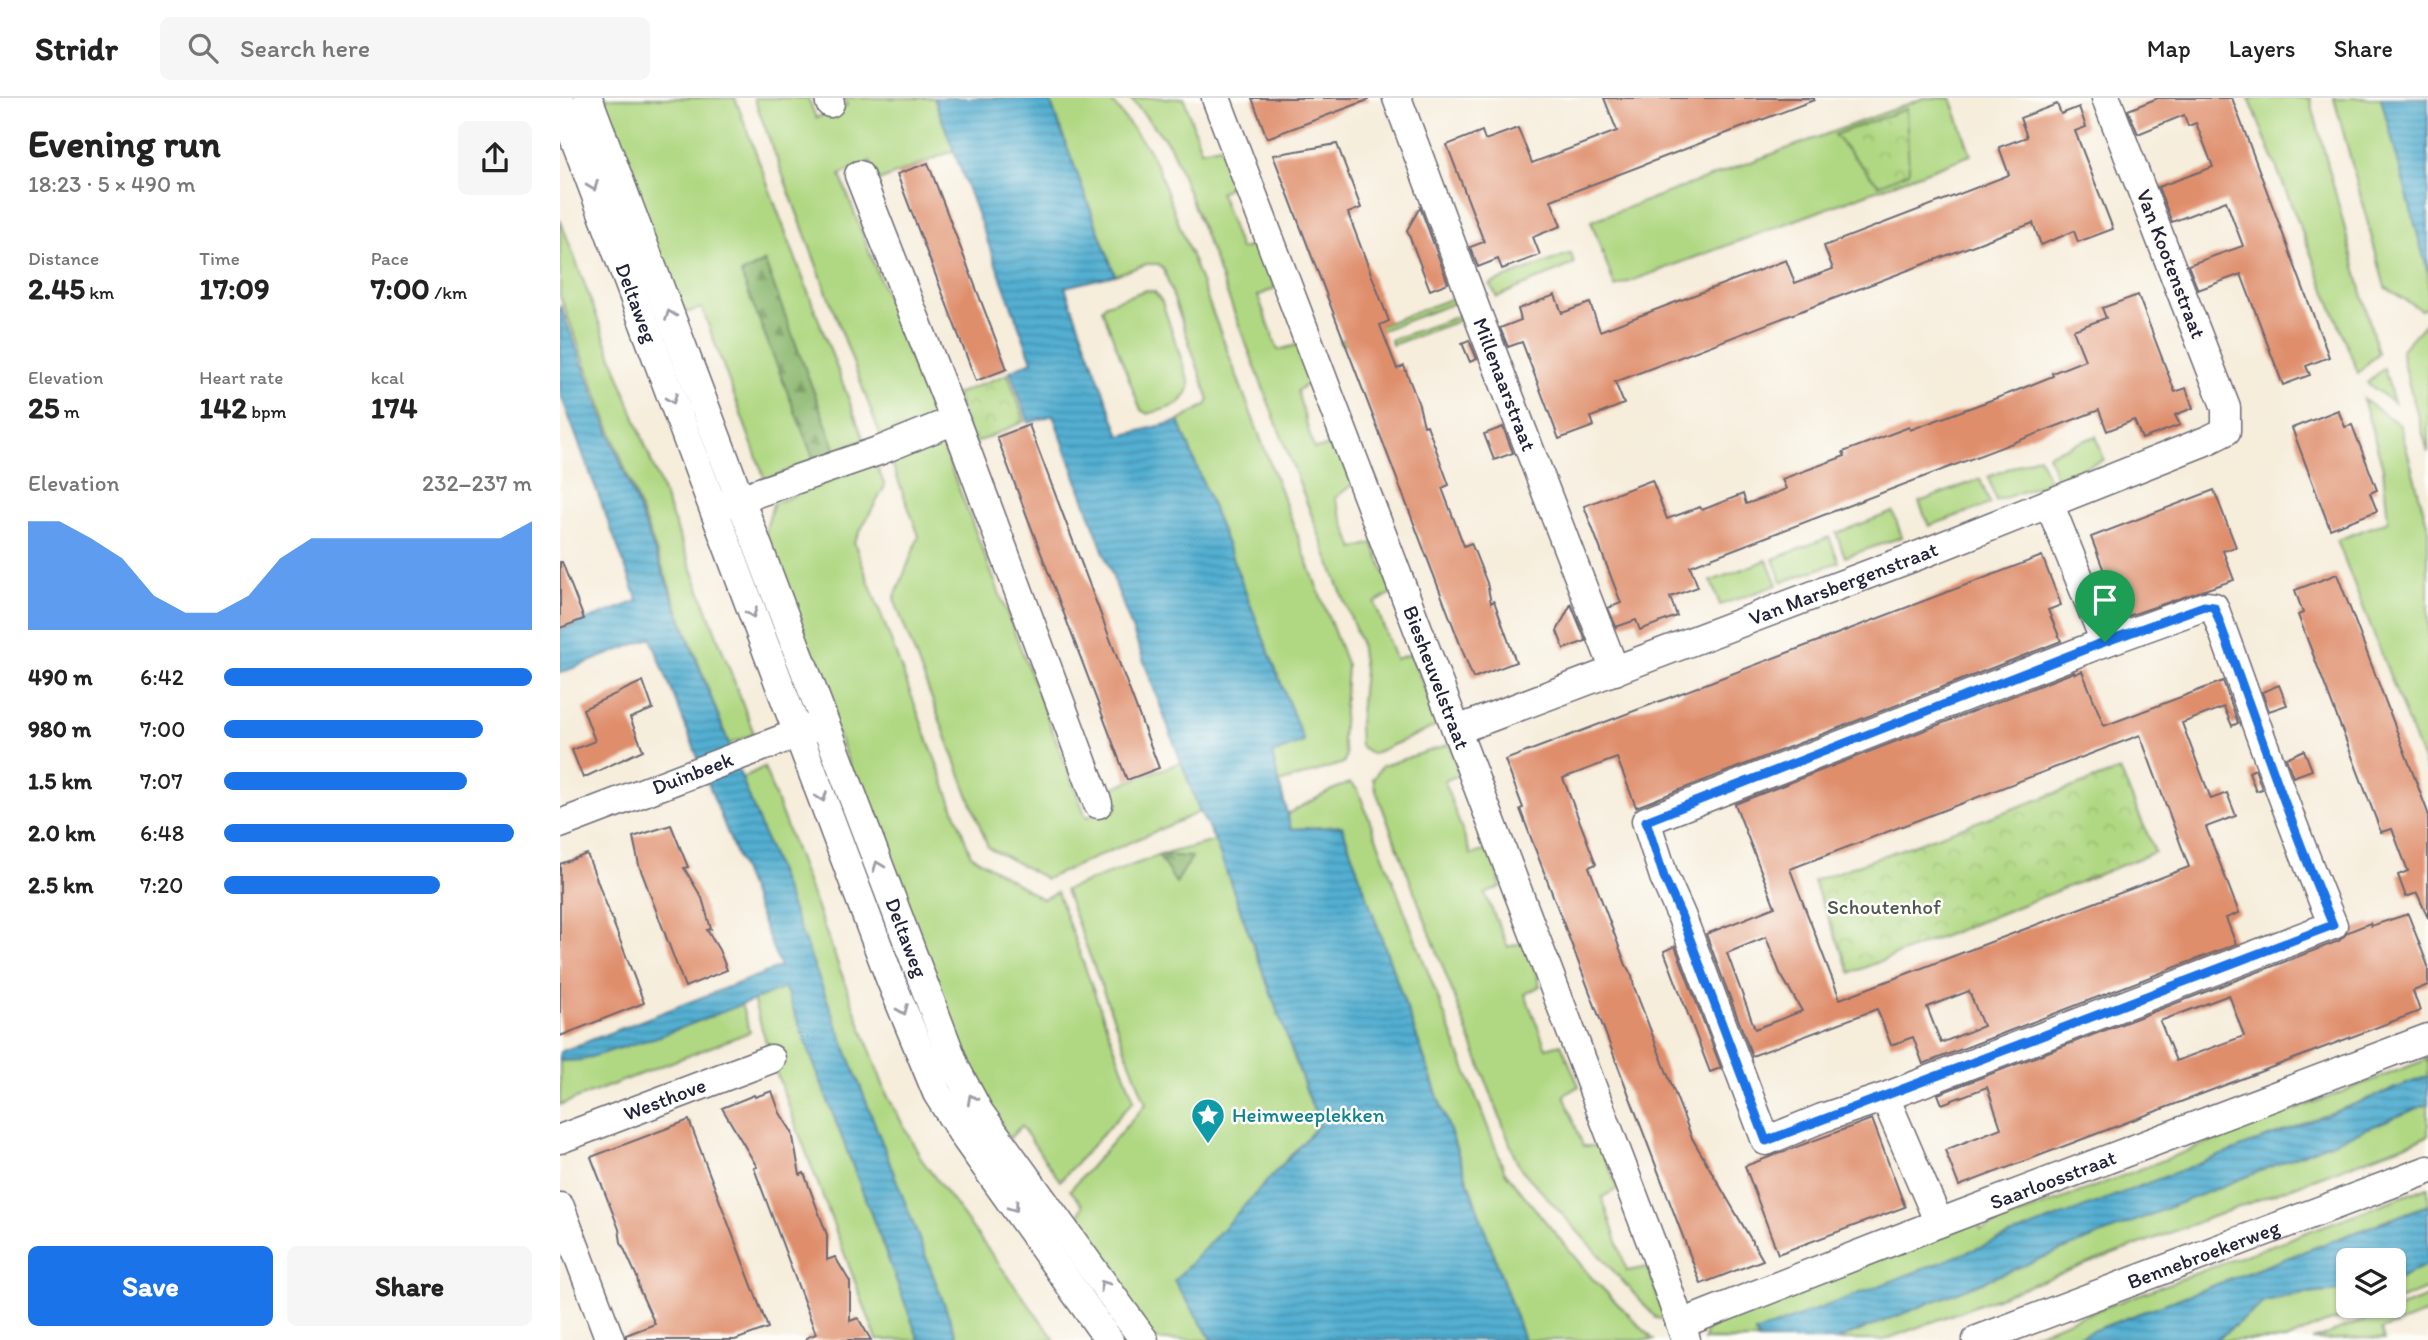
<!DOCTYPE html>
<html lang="en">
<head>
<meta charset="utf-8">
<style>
  :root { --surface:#fff; --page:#f6f6f6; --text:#222; --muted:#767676; --line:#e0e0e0; --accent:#1a73e8 }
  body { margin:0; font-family:Itim,sans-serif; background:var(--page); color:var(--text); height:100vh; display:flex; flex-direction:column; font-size:26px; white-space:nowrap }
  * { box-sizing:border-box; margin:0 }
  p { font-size:23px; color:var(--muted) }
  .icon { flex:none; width:38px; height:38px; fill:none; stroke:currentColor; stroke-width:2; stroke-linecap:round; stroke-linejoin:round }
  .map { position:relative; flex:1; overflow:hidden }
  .side { display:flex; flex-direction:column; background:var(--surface); width:560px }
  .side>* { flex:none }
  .tools { position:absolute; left:1776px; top:1150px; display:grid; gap:14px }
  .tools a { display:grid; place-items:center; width:70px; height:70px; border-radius:10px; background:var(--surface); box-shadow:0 2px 5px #0004; font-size:35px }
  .pin { position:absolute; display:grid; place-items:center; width:60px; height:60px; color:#fff; margin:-72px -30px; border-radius:50% 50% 50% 0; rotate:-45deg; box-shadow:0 0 7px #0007 }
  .pin .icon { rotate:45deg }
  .round { display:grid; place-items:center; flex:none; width:74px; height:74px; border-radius:10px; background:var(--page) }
  .summary { display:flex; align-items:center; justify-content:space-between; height:119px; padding:0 28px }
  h1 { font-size:38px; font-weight:700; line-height:52px }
  .metrics { display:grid; grid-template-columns:repeat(3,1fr); gap:10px; height:119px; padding:7px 28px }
  .metrics div { display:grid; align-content:center }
  .metrics b { font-size:30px; font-weight:700 }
  .metrics small { font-size:19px; font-weight:400 }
  .metrics p { font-size:19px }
  .chart { height:196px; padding:14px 28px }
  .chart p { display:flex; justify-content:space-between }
  .chart svg { width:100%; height:126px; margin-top:7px; fill:var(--accent); opacity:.7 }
  .cta { display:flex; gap:14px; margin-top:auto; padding:14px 28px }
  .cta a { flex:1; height:80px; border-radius:10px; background:var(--accent); color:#fff; font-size:28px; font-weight:700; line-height:80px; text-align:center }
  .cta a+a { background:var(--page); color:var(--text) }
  ul { padding:0 28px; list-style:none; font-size:23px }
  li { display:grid; grid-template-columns:112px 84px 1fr; align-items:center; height:52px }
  li i { height:18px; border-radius:9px; background:var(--accent) }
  header { display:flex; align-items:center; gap:42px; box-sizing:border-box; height:98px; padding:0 35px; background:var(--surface); border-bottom:2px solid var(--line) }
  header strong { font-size:33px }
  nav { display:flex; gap:38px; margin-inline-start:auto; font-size:24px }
  .search { width:490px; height:63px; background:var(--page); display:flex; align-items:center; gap:18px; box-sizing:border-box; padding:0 24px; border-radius:10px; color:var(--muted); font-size:26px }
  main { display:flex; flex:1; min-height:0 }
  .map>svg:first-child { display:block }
  .green { fill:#b0d882; stroke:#697d5e; stroke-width:2 }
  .forest { fill:url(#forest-firs); stroke:#576d56; stroke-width:2 }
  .park { fill:url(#park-crowns); stroke:#697d5e; stroke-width:2 }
  .water { fill:url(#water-rules); stroke:#3a6886; stroke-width:2 }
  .building { fill:#df8e6c; fill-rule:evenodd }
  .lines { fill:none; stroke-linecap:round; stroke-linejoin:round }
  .minor-casing { stroke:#6c6973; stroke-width:31 }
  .minor { stroke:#fff; stroke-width:28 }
  .oneway { stroke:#9c9ca7 }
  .route-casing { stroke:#fff; stroke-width:14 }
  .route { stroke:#1a73e8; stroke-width:9 }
  .labels { text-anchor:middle; stroke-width:5; stroke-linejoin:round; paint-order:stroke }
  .street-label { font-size:21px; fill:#22223b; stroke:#fdfcf7 }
  .park-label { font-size:21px; fill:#4d5950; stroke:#fdfcf7 }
  .culture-label { font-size:21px; fill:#0d838f; stroke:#fdfcf7; text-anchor:start }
</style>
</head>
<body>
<header>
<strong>Stridr</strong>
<div class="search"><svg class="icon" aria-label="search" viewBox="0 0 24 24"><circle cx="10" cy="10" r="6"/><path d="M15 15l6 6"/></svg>Search here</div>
<nav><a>Map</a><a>Layers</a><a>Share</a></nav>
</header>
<main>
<section class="side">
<div class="summary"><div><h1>Evening run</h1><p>18:23 · 5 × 490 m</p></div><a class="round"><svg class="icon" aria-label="share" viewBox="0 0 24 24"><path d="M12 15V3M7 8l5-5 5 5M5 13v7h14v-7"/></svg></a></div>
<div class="metrics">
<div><p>Distance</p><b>2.45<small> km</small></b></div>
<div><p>Time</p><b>17:09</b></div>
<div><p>Pace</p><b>7:00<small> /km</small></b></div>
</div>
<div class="metrics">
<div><p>Elevation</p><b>25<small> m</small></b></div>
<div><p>Heart rate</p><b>142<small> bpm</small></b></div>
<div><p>kcal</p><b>174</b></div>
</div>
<div class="chart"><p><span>Elevation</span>232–237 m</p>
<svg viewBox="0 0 160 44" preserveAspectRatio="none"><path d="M0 44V6L10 6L20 12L30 19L40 32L50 38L60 38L70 32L80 19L90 12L100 12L110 12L120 12L130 12L140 12L150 12L160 6V44z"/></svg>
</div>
<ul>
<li><b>490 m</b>6:42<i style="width:100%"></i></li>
<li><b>980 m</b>7:00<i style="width:84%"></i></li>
<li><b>1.5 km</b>7:07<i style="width:79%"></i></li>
<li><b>2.0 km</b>6:48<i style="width:94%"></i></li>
<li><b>2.5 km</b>7:20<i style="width:70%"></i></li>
</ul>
<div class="cta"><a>Save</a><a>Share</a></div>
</section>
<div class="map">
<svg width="1868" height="1242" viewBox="0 0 1868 1242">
  <defs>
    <pattern id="forest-firs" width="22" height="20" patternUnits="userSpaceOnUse" patternTransform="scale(1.75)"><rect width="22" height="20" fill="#8cb870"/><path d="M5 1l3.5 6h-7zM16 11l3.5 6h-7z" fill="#72955d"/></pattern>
    <pattern id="park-crowns" width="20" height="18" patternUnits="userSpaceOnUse" patternTransform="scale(1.75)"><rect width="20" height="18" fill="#b0d882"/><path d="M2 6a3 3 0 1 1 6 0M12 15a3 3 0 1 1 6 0" fill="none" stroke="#97b971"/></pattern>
    <pattern id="water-rules" width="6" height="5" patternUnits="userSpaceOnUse" patternTransform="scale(1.75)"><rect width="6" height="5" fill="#53afd1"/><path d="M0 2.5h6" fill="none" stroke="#448eab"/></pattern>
  </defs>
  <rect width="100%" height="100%" fill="#fdfcf7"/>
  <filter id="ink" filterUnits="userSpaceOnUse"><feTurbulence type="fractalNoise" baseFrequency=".0143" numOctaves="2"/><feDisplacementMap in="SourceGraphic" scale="14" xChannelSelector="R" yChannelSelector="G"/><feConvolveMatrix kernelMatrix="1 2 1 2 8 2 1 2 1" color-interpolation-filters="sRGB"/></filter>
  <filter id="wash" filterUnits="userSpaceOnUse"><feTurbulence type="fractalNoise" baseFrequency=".00686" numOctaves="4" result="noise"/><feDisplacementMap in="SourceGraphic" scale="28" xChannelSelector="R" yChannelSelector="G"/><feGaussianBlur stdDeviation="1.57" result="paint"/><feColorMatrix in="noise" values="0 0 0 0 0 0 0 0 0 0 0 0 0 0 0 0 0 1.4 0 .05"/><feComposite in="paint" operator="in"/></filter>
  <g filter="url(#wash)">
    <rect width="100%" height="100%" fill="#f6eddb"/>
    <!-- green -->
    <path class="green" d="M39,0H175L304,342L276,353L204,164L182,176L254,362L205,382L142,210L121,216Z
      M194,0H248L256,20L287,7L284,0H374L395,52L319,83L310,63L280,77L373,321L321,339Z
      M489,0H549L589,52L597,68L787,568L782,641L786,657L784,665L719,685L712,656L743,643L619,323L646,307L649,302L604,172L598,166H587L555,177Z
      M570,0H624L641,52L660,48L676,84L660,95L680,151L698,147L715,190L698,198L718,252L737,247L753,282L737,293L754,351L775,347L793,386L775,400L794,451L813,445L832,495L815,505L835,561L851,556L879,627L812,656L800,648L799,628L804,572L800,544L616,62L609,46Z
      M1364,0H1391L1411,57L1055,189L1031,123Z
      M1689,0H1750L1818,255L1798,275Z
      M1774,0H1821L1868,175V209L1861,212L1825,189Z
      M0,121L194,636L169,646L0,198Z
      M1011,155L1014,166L937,199L930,186Z
      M586,192L595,194L602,204L630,287C624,310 609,309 588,316L581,312L542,211L546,206Z
      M898,198L900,203L782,247L779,243Z
      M902,217L904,221L832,247L831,242Z
      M1868,222V354L1843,265L1842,251Z
      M1824,270L1834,305L1807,285Z
      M1803,301L1840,327L1868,429V676L1777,442L1828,423L1823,370Z
      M1536,338L1544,362L1496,380L1488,356Z
      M380,342L526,719L557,710L549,691L621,664L640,714L486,781L428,749L334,501L359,438L331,363Z
      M1479,358L1489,384L1436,403L1428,379Z
      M315,364L325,388L294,444L411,757L482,801L497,794L574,1002L500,1083L461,1028L449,1041L394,939L203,443L213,406Z
      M1420,381L1430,406L1369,428L1359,404Z
      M1333,414L1342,439L1285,459L1276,435Z
      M1269,439L1279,464L1222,484L1213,461Z
      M1207,462L1217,487L1160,507L1151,483Z
      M890,646L899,677L884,683L911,757L930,751L941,789L925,796L948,849L967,843L980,888L965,896L986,950L1001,946L1019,988L1004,997L1023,1048H1040L1058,1091L1042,1099L1067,1173L1088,1169L1105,1221L1096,1220L962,1072L957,1064L815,690L813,681L822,668Z
      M204,669L327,997L362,1062L495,1242H398L180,681Z
      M790,685L798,692L945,1074L1030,1178L1094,1242H964L782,728L731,731L727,716L774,691Z
      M655,743L759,1027L615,1183L652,1242H593L515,1129L523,1107L510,1092L586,1006L505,792L600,757Z
      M225,890L359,1242H317L211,961L193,901Z
      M181,906L190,934L0,1007V963L21,962Z
      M1868,961V978L1195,1236L1199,1242H1144L1146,1232L1160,1222L1417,1122L1421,1132Z
      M1868,1006V1038L1324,1242H1277Z
      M1868,1089V1107L1508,1242H1457Z
      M1868,1166V1190L1834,1204V1182Z
      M1788,1192V1208H1823L1763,1226L1725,1242H1656L1705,1204L1737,1197Z
      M1868,1199V1215L1821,1232L1824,1242L1810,1240L1752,1242Z"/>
    <!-- forest -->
    <path class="forest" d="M205,164L276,353L254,362L181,176Z
      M598,757H601L632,759L616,785Z"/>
    <!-- park -->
    <path class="park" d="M1346,11L1349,74L1319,87L1274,37Z
      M448,276L465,323L413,346L396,296Z
      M1560,672L1595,754L1291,875L1253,783Z"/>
    <!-- water -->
    <path class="water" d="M374,0H489L555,177L505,189L560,338L619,323L744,644L712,656L731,731L782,728L964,1242H652L614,1183L759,1027L655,743L640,714L621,664L493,317L469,325L450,273L472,263Z
      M1821,0H1868V175Z
      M0,207L398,1242H359L225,890L100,938L21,962L0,963V954L220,869L91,540L0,575V532L78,503L0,295Z
      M1868,978V1006L1277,1242H1199L1195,1235Z
      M1868,1107V1166L1838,1181L1834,1182V1162H1788V1192L1737,1197L1705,1204L1656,1242H1508Z"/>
    <g id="blocks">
      <!-- building -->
      <path class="building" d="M692,0H808V2L707,40Z
        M1044,0H1254V2L991,102L1001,128L973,139L980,157L942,171L938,161L918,169L910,149L924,144L887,47L922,33L925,42L958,30L972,65L1057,33Z
        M1598,0H1672L1769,259L1746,268L1750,277L1723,287L1681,176L1638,192L1628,167L1683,148L1666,103L1612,124L1598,89L1653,69L1636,25L1628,28L1624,17L1578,36L1568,12Z
        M1497,6L1501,16L1519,9L1526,29L1515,33L1553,131L1518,144L1514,133L1481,147L1473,125L1435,139L1055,284L1064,306L1031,319L1034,328L999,341L962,244L948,249L940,230L961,222L958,211L995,197L1002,215L1030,205L1040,233L1226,162L1235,185L1273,171L1264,148L1449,77L1439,49L1467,39L1460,20Z
        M777,46L801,110L788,115L829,223L820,227L837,271L844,268L859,307L864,328L867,327L889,387L882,390L904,448L911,445L927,485L931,505L934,503L956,564L913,580L713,57Z
        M368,65L447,271L416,283L337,76Z
        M860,109L888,185L870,192L847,132Z
        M1578,197L1615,294L1626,290L1633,310L1615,317L1620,327L1582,341L1574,322L1547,333L1539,312L1130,468L1138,489L1110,499L1117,518L1080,532L1076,522L1056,529L1048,510L1061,505L1024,408L1092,382L1107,421L1140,409L1142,412L1183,396L1186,406L1206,399L1226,391L1222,381L1285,358L1283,354L1349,329L1350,332L1453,294L1493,278L1492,275L1525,262L1513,232L1546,220L1542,210Z
        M909,242L917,261L910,264L902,245Z
        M1778,312L1785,329L1792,327L1817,392L1810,395L1817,413L1770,431L1732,330Z
        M469,327L599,670L567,682L437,339Z
        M943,329L953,355L934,362L924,336Z
        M1654,392L1676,449L1663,453L1674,482L1562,520L1531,439Z
        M1482,458L1501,507L1488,512L1501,543L1076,709L1057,660L1003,680L1036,766L1029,769L1066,867L1072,878L1074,889L1132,1040L1203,1162L1141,1186L960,711L963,710L945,662Z
        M0,464H2L24,521L0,530Z
        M1777,476L1868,715V820L1857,795L1846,799L1838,777L1848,773L1832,731L1821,734L1738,517L1743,515L1735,492Z
        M1011,506L1026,543L1004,551L997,533Z
        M1522,573L1544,628L1663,583L1678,625L1672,628L1664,609L1622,625L1651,701L1667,695L1676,718L1646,729L1679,815L1666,820L1676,846L1363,966L1353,939L1331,947L1317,911L1192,958L1146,836L1215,809L1175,706L1514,574L1515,576ZM1580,637L1629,769L1280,901L1230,771ZM1206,839L1220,875L1242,913L1195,931L1167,855ZM1409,893L1423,928L1381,945L1367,909Z
        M83,583L93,611L70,620L83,652L23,680L12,652L35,643L23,611Z
        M1719,587L1727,607L1709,613L1702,594Z
        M1744,652L1752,672L1733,679L1726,660Z
        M1695,671L1702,691L1696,693L1689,674Z
        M111,727L128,769L124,770L142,800L151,831L147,832L159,852L167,872L125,889L79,767L73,739Z
        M27,756L84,905L0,938V766Z
        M1848,816L1868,868V887L1853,893L1860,913L1399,1088L1385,1052L1441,1030L1427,989L1382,1006L1378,996L1779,843L1788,834L1810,825L1811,828ZM1669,897L1684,938L1616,963L1600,923Z
        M1115,848L1161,970L1150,974L1104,853Z
        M212,993L220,1015L232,1034L240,1077L244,1075L267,1137V1162L275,1159L290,1184V1223L298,1220L311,1242H246V1240L256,1236L194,1070L197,1069L162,1010L194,997L195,999Z
        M1312,1021L1345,1109L1218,1156L1185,1068Z
        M129,1022L208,1230L175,1242H66V1237L95,1226L79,1191L77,1179L61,1144L59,1131L31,1059Z"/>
    </g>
  </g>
  <g filter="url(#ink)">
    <use href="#blocks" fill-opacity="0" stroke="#6c6973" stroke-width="2"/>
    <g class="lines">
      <!-- minor casing -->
      <g class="minor-casing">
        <g id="minor">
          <path id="s1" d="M28,0L396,971L419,1014L584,1242"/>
          <path d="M269,0L270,5"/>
          <path id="s2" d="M656,0L1096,1157L1126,1242"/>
          <path id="s3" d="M837,0L917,215L1055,573"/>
          <path id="s4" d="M0,2L331,883L377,995L406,1041L549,1242"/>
          <path d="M299,77L395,322L538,706"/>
          <path d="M1489,405L1545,544"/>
          <path d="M165,406L321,352L395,322"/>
          <path id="s5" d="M897,632L1362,456L1648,342L1666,333V310L1546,0"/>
          <path id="s6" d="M0,726L254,629"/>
          <path d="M1325,999L1773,827C1729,723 1693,615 1654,509L1645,508L1537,547L1086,723L1104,779L1121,817L1206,1043L1262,1020L1325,999L1379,1125"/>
          <path id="s7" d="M0,1041L211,961"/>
          <path d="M0,1109L50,1242"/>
          <path id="s8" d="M1121,1226L1379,1125L1868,940"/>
          <path id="s9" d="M1417,1242L1868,1072"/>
        </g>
      </g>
      <!-- minor -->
      <use href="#minor" class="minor"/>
    </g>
    <!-- one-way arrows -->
    <defs><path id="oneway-chevron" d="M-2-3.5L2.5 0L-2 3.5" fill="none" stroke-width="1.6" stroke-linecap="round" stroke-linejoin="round" transform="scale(1.75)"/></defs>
    <g class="oneway">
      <use href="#oneway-chevron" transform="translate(33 88) rotate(69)"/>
      <use href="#oneway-chevron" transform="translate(110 217) rotate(-111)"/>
      <use href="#oneway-chevron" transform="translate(112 301) rotate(69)"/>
      <use href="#oneway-chevron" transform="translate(192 515) rotate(69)"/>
      <use href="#oneway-chevron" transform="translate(262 699) rotate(69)"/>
      <use href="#oneway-chevron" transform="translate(318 768) rotate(-111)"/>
      <use href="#oneway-chevron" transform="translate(343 912) rotate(68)"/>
      <use href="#oneway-chevron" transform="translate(412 1001) rotate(-118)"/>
      <use href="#oneway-chevron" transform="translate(454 1109) rotate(54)"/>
      <use href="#oneway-chevron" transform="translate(544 1187) rotate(-126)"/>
    </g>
  </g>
  <g class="lines" filter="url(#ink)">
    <!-- route casing -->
    <g class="route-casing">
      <path id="route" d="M1644,508L1654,509C1693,615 1729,723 1773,827L1206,1043L1121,817L1104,779L1086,723L1536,547Z"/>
    </g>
    <!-- route -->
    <use href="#route" class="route"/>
  </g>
  <!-- icons -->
  <defs>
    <g id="sight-pin" transform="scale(1.75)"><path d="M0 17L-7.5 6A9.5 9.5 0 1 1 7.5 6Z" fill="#0f9aa8" stroke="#fdfcf7"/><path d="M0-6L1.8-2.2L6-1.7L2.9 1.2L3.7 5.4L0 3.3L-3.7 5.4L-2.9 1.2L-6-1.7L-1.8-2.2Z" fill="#fff"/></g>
  </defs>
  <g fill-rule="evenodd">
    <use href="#sight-pin" x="648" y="1017"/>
  </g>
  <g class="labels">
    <!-- street labels -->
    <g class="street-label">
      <text transform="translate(1611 166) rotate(69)" y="7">Van Kootenstraat</text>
      <text dy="7" stroke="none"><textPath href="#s4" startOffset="217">Deltaweg</textPath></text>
      <text dy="7" stroke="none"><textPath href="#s3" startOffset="306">Millenaarstraat</textPath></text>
      <text dy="7" stroke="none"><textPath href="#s5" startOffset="413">Van Marsbergenstraat</textPath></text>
      <text dy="7" stroke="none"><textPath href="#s2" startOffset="620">Biesheuvelstraat</textPath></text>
      <text dy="7" stroke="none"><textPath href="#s6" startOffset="142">Duinbeek</textPath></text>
      <text dy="7" stroke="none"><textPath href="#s1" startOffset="898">Deltaweg</textPath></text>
      <text dy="7" stroke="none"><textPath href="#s7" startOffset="112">Westhove</textPath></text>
      <text dy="7" stroke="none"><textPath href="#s8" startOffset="399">Saarloosstraat</textPath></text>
      <text dy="7" stroke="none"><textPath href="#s9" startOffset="242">Bennebroekerweg</textPath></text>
    </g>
    <!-- park labels -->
    <g class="park-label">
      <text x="1324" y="816">Schoutenhof</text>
    </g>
    <!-- culture labels -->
    <g class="culture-label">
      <text x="672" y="1024">Heimweeplekken</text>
    </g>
  </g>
</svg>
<div class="tools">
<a><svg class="icon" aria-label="layers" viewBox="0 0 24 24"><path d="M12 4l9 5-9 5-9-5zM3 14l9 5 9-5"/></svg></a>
</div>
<div class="pin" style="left:1545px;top:544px;background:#1e9e55"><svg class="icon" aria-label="arrive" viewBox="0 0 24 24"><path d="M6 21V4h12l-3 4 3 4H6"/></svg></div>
</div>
</main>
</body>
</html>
